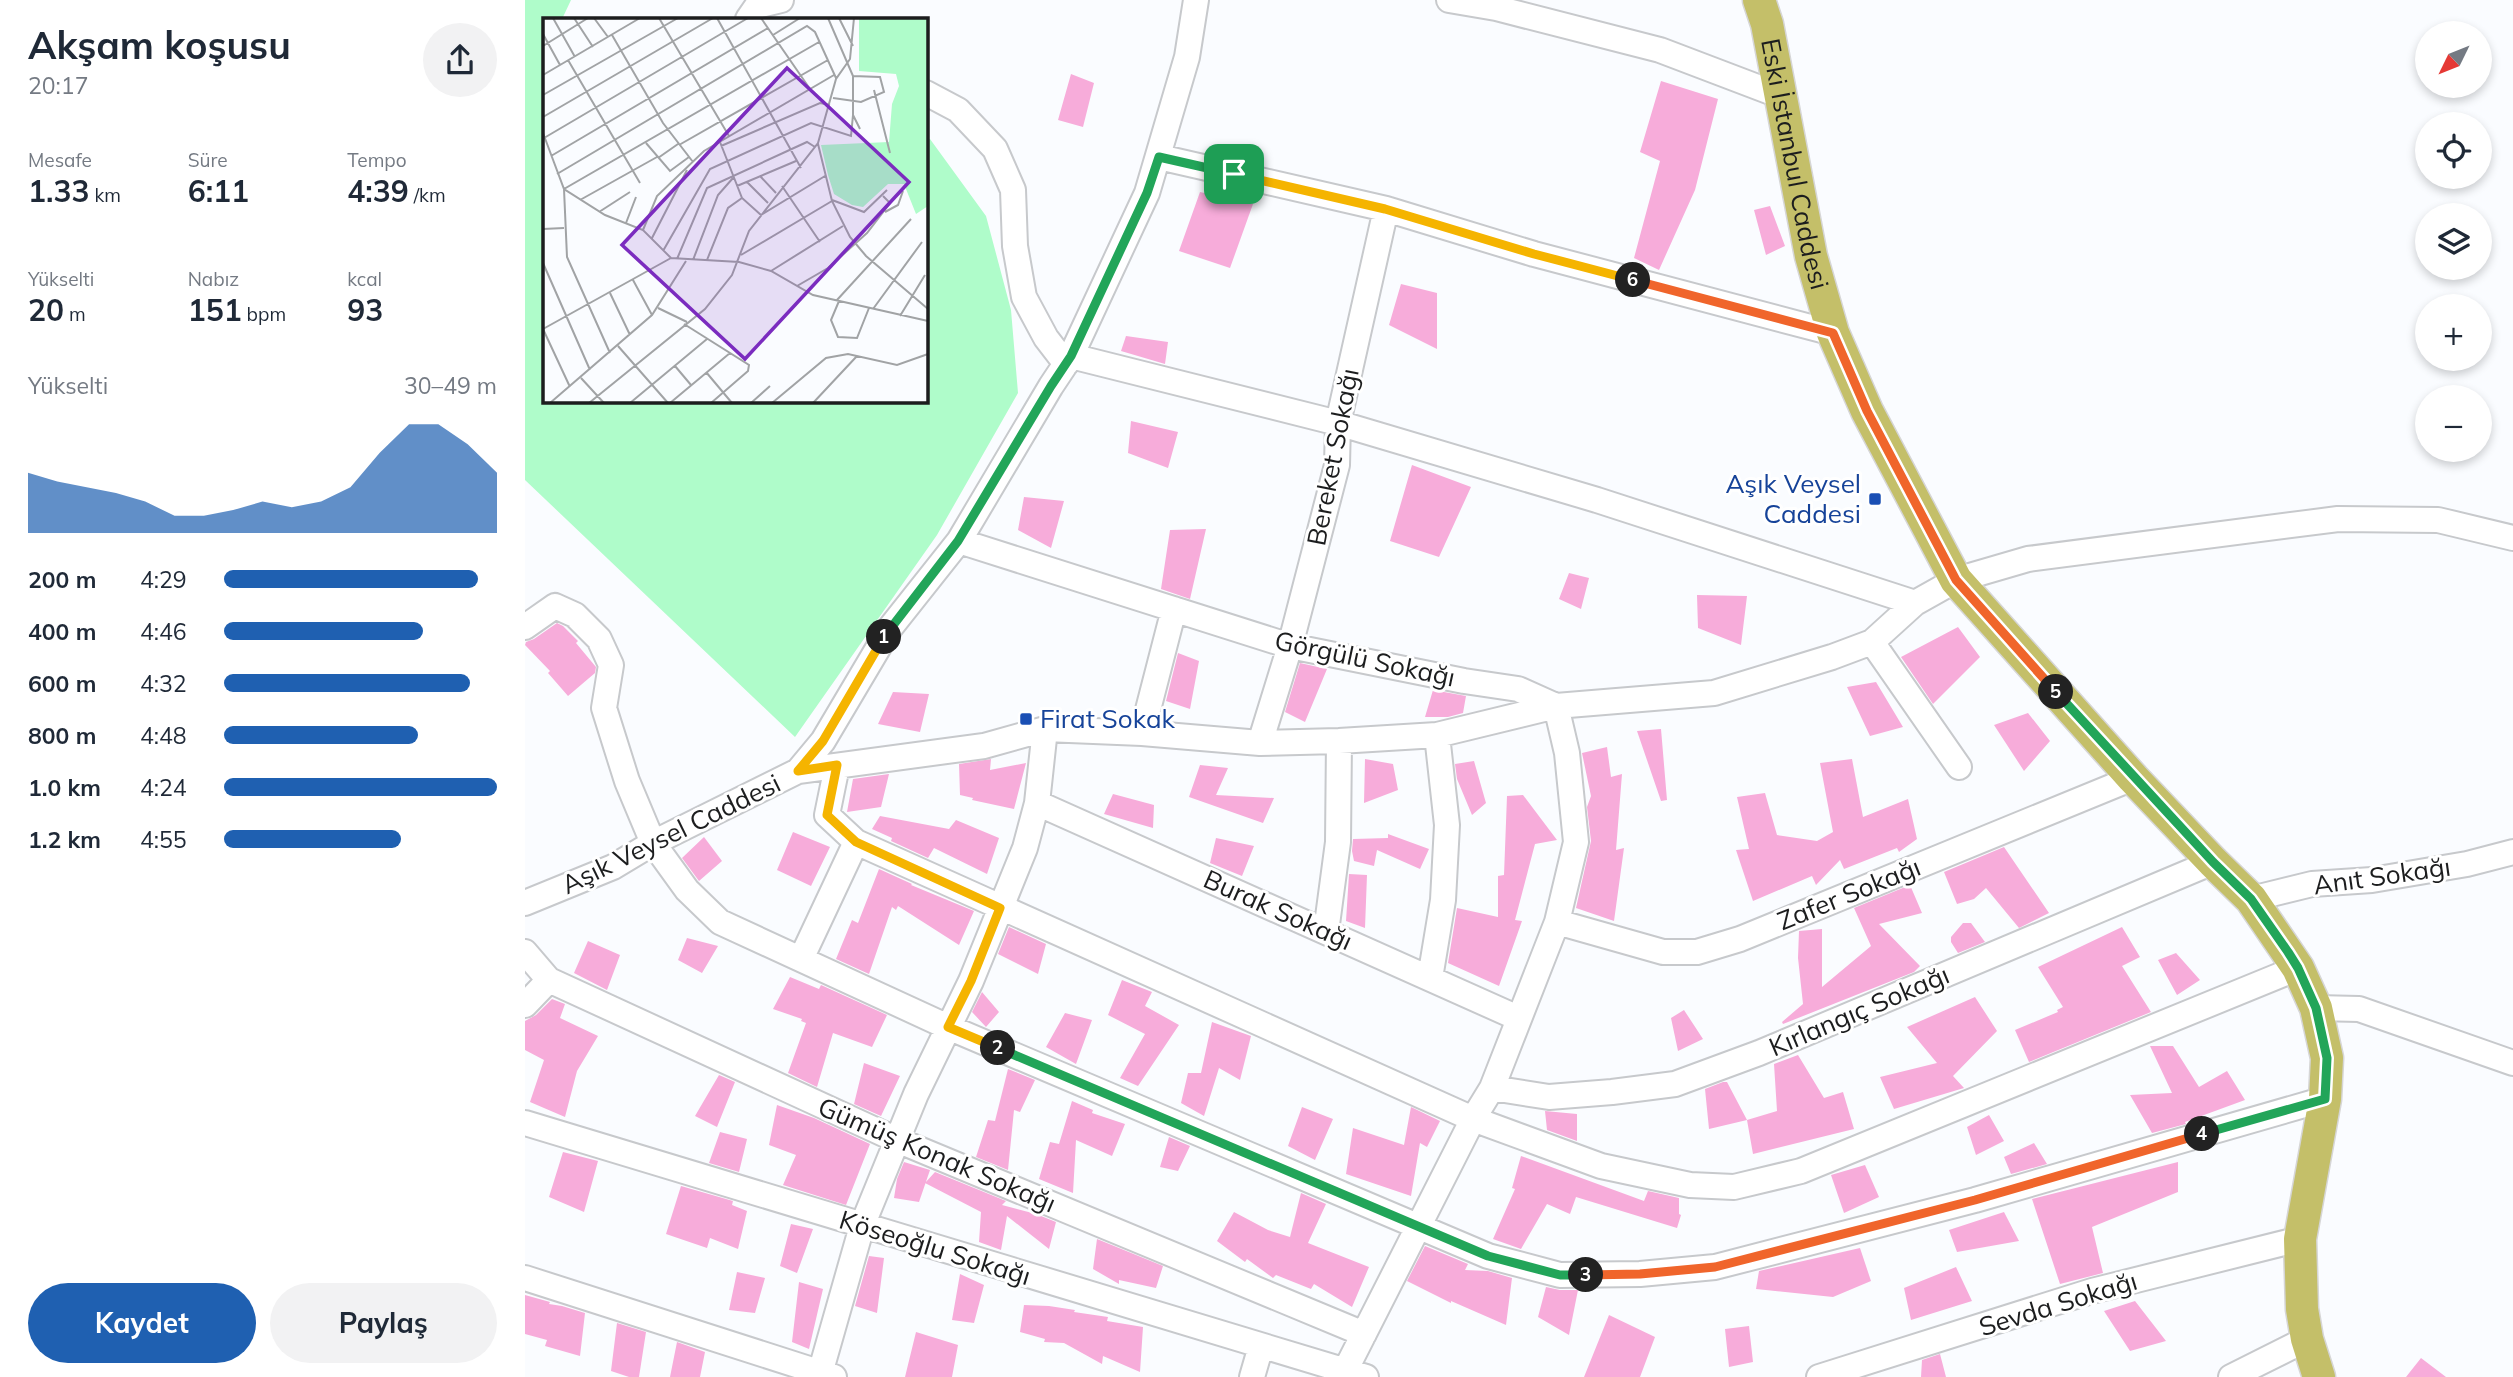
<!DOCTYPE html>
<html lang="tr">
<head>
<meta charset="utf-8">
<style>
  :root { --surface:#fff; --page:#f2f2f3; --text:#1f2937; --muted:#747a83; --accent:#1f60b1 }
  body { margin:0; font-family:Mulish,sans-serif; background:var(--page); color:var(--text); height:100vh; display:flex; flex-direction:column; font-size:26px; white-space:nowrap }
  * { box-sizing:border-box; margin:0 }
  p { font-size:23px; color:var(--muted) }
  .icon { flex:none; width:38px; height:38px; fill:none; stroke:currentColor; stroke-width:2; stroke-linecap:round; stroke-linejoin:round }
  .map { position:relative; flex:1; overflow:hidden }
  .details { display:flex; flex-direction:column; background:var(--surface); width:525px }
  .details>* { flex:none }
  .needle { width:46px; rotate:227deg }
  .tools { position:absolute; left:1890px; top:21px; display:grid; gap:14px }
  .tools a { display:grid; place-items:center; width:77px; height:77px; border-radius:50%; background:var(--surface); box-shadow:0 4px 10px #0003; font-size:35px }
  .pin { position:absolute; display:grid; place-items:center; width:60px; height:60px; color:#fff; margin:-30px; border-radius:14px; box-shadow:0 4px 10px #0006 }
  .km { position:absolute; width:35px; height:35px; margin:-18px; border-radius:50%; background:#222; color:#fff; font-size:19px; line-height:35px; text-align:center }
  .round { display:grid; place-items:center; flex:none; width:74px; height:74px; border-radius:37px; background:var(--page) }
  .summary { display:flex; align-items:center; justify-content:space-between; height:119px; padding:0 28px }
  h1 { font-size:38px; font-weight:700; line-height:52px }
  .metrics { display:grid; grid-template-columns:repeat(3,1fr); gap:10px; height:119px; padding:7px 28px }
  .metrics div { display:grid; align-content:center }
  .metrics b { font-size:30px; font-weight:700 }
  .metrics small { font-size:19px; font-weight:400 }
  .metrics p { font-size:19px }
  .chart { height:196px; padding:14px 28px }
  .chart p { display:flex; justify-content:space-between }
  .chart svg { width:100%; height:126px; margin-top:7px; fill:var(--accent); opacity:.7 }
  .cta { display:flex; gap:14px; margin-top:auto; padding:14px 28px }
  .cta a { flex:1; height:80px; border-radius:42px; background:var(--accent); color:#fff; font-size:28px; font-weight:700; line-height:80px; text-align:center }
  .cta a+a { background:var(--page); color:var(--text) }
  ul { padding:0 28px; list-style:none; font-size:23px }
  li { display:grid; grid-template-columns:112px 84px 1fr; align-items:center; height:52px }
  li i { height:18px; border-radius:9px; background:var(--accent) }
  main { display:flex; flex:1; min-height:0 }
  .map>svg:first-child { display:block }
  .green { fill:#affcca }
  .building { fill:#f7acda }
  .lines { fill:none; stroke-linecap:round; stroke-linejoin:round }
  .minor-casing { stroke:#c7c9cc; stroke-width:28 }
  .major-casing { stroke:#d6d6d6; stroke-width:35 }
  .minor { stroke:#fff; stroke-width:24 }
  .major { stroke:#c4bf69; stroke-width:32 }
  .split-1-casing { stroke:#fff; stroke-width:14 }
  .split-2-casing { stroke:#fff; stroke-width:14 }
  .split-3-casing { stroke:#fff; stroke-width:14 }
  .split-4-casing { stroke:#fff; stroke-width:14 }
  .split-5-casing { stroke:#fff; stroke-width:14 }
  .split-6-casing { stroke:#fff; stroke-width:14 }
  .split-7-casing { stroke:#fff; stroke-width:14 }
  .split-1 { stroke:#22a559; stroke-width:9 }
  .split-2 { stroke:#f5b400; stroke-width:9 }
  .split-3 { stroke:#22a559; stroke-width:9 }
  .split-4 { stroke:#f0652b; stroke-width:9 }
  .split-5 { stroke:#22a559; stroke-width:9 }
  .split-6 { stroke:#f0652b; stroke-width:9 }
  .split-7 { stroke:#f5b400; stroke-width:9 }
  .transit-dot { fill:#1a4fb4; stroke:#fff; stroke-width:2.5 }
  .labels { text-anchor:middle; stroke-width:6; stroke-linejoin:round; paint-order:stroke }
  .street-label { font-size:26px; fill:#1c1d1e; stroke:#fff }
  .transit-label { font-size:26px; fill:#164399; stroke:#fff; text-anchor:end }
  .inset-road { fill:none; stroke:#a1a3a5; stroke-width:2 }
  .view { fill:#7b2cbf; fill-opacity:0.15; stroke:#7b2cbf; stroke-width:3.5 }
  .inset-edge { fill:none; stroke:#1c1d1e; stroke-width:3.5 }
</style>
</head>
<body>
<main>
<section class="details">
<div class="summary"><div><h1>Akşam koşusu</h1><p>20:17</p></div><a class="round"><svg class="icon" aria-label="share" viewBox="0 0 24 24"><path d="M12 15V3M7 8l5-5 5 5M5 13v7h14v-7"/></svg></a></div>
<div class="metrics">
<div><p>Mesafe</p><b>1.33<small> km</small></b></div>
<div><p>Süre</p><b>6:11</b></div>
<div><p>Tempo</p><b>4:39<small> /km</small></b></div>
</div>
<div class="metrics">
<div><p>Yükselti</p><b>20<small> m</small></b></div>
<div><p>Nabız</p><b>151<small> bpm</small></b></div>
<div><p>kcal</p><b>93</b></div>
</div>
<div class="chart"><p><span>Yükselti</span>30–49 m</p>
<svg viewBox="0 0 160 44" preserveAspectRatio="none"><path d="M0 44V23L10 26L20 28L30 30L40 33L50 38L60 38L70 36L80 33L90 35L100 33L110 28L120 16L130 6L140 6L150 13L160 23V44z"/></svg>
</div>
<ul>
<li><b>200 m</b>4:29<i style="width:93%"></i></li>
<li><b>400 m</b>4:46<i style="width:73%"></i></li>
<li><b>600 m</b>4:32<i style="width:90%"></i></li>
<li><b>800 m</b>4:48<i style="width:71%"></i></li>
<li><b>1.0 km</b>4:24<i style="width:100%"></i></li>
<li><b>1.2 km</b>4:55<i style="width:65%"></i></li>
</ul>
<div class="cta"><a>Kaydet</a><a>Paylaş</a></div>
</section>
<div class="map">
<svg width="1988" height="1377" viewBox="0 0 1988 1377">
  <rect width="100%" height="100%" fill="#fafcff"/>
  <!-- green -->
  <path class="green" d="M0,0H46L38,17L40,19H19V401H401V138L405,139L461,216L486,310L493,393L412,535L270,737L0,480Z"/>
  <!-- building -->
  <path class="building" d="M546,74L569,83L558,127L533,120Z
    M1136,81L1193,99L1170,190L1134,270L1109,258L1135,161L1115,152Z
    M675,192L728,204L705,268L654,251Z
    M1245,206L1260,246L1241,255L1229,210Z
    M876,284L912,293V349L864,325Z
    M601,336L643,342L640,364L596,351Z
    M606,421L653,432L643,468L603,453Z
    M887,465L946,487L914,557L865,541Z
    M499,497L539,501L526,548L493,530Z
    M681,529L665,599L636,589L645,530Z
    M1044,573L1064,578L1056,609L1034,599Z
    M1172,595L1222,596L1216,645L1173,628Z
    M32,623L38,626L53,641L51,643L71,667L70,673L43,696L23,673L25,671L0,645L1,642L9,639Z
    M1433,627L1455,657L1408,704L1376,657Z
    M653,653L674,661L665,709L641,701Z
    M775,663L802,669L780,722L760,712Z
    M1351,682L1378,727L1345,736L1322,687Z
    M908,690L941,696L938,713L923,717H900Z
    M368,692L404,694L395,732L353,724Z
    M1503,713L1525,741L1499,771L1469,725Z
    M1136,729L1142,800L1136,801L1112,731Z
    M1082,747L1086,777L1097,774L1091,850L1099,848L1089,921L1051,908L1066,841L1062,807L1066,796L1057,753Z
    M466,759L465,770L501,763L489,809L447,800L448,798L435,795L434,764Z
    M840,759L868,764L873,790L839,803Z
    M1327,759L1338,817L1383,799L1392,839L1374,852L1372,848L1319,869L1315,860L1291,885L1287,876L1228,901L1211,850L1224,849L1212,797L1240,793L1252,835L1292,841L1308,832L1295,763Z
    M949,761L961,803L947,815L932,779L930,764Z
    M675,765L703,768L691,795L749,798L738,823L664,797Z
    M364,774L356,807L322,812L328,779Z
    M588,794L629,805L628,828L579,814Z
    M998,795L1032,840L1010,844L990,920L997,921L974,986L923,963L932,908L973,917V876L979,875L982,796Z
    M355,816L424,829L431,820L474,838L462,874L409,848L403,858L366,841L367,838L347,829Z
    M268,832L305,847L286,886L252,870Z
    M863,834L904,849L895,869L852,850L849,866L829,861L827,851L828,839L863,838Z
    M179,837L197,861L174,881L157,858Z
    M691,838L729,846L717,876L685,863Z
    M1479,847L1524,913L1494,928L1461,888L1449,899L1432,904L1419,872Z
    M354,869L387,884L386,885L449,911L434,945L373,906L371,910L367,907L344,974L311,959L327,920L333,923Z
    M824,874L842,875L840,928L821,921Z
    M1385,885L1397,913L1354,924L1395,966L1389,972L1258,1024L1257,1022L1278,1004L1273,958L1274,931L1297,929V987L1346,946L1329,908Z
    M1438,923H1446L1460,942L1433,953L1426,942V937Z
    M484,927L521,944L513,974L473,954Z
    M1597,927L1615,957L1597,966L1626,1012L1504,1062L1490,1030L1533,1012L1532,1010L1538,1007L1513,967Z
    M162,938L193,946L177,973L153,960Z
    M63,941L95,955L82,990L49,973Z
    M1651,953L1675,980L1652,995L1633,960Z
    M265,977L294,989L296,985L362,1015L347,1047L308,1033L292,1087L263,1073L281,1023L276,1021L277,1019L248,1009Z
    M597,980L627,992L620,1006L654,1025L613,1086L595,1078L620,1034L583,1015Z
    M457,992L474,1012L461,1027L447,1012Z
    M1450,997L1472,1031L1428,1076L1439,1088L1369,1109L1355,1077L1412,1063L1382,1027Z
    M27,999L40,1004L35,1018L73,1036L52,1071L40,1117L5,1102L19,1060L0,1050V1021L11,1015Z
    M1159,1010L1178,1039L1153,1051L1146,1018Z
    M540,1013L567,1020L551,1064L521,1047Z
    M687,1022L726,1036L715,1080L694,1068L679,1116L656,1103L663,1073H676Z
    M1625,1046H1648L1674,1087L1702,1071L1720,1100L1660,1122L1661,1124L1627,1133L1605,1095L1647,1093Z
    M1273,1055L1299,1098L1318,1092L1329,1129L1228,1154L1222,1120L1252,1111L1249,1064Z
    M339,1063L375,1076L356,1116L329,1104Z
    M483,1069L510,1080L495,1112L489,1110L483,1170L451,1157L463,1120L470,1121Z
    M194,1075L210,1082L192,1127L170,1116Z
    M1198,1082H1202L1222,1120L1184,1129L1180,1089Z
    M547,1101L568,1110L567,1113L600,1124L587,1156L551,1140L548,1193L514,1179L525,1142L534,1144Z
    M252,1105L289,1118L345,1144L321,1205L258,1185L271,1155L244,1145Z
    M777,1107L808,1119L790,1160L763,1146Z
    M886,1107L915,1121L902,1147L895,1143L886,1196L821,1174L828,1128L879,1145Z
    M1020,1111L1052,1114V1141L1022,1130Z
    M1464,1115L1479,1141L1451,1155L1442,1127Z
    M195,1132L222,1139L214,1172L184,1163Z
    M644,1137L665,1146L653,1171L635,1167Z
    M1509,1143L1522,1164L1486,1174L1479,1157Z
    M38,1152L73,1161L59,1212L24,1197Z
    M996,1156L1119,1201L1123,1191L1154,1198V1214L1156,1215L1152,1228L1051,1197L1045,1214L1022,1204L996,1249L968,1239L990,1189L987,1188Z
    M379,1162L405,1170L394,1202L369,1198L372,1179Z
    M1653,1162V1192L1567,1227L1578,1273L1535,1284L1507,1199Z
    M1340,1165L1354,1197L1319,1213L1306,1175Z
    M410,1172L481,1201L477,1205L511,1214L531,1222L524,1249L482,1216L476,1250L454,1242L456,1212L400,1183Z
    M156,1186L208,1201L207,1205L222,1211L213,1249L185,1238L182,1248L141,1234Z
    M776,1193L801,1204L783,1243L844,1267L827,1307L789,1284L786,1289L751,1275L748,1278L722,1259L720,1262L692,1241L709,1212L743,1230L765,1237Z
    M1479,1212L1494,1241L1432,1252L1424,1230Z
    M266,1224L288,1229L272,1273L255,1266Z
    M572,1239L638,1266L631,1288L594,1280V1284L568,1269Z
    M900,1246L943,1264L940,1270L963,1271L987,1278L981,1325L926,1301V1303L882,1281Z
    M1335,1248L1346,1281L1308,1297L1231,1289L1234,1271Z
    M344,1256L359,1258L352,1313L330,1306Z
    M1431,1267L1447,1301L1386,1320L1379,1288Z
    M212,1272L240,1278L230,1313L204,1310Z
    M435,1274L459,1285L449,1323L427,1320Z
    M274,1282L298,1289L284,1349L267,1342Z
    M1021,1287L1035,1290H1053L1044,1335L1013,1317Z
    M0,1295L25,1302L24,1304L37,1306L60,1313L55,1356L20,1346L22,1340L0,1334Z
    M1610,1301L1641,1341L1605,1351L1579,1311Z
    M499,1305L524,1306L550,1310L549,1312L583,1317L582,1321L618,1327L615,1372L578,1356L577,1364L539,1343L519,1342L520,1339L495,1332Z
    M1084,1315L1130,1337L1115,1377H1059Z
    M92,1323L121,1332L114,1377H104L86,1371Z
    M1224,1326L1228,1362L1204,1367L1200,1329Z
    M391,1332L433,1345L427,1377H380Z
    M152,1342L180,1352L175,1377H145Z
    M1415,1354L1421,1377H1396L1397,1360Z
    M1896,1358L1921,1377H1881Z"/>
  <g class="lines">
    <!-- minor casing -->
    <g class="minor-casing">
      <path id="minor" d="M924,0L971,8L1135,50L1256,96
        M223,19L232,6L256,0
        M401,93L433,110L470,149L488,190L490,246L499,297L521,338L541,364
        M634,157L861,209L1009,254L1308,333
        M546,356L813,423L1072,500L1390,603
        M434,541L765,646L939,681L993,689L1031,706L1042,753L1051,842L1032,922L967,1088L948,1119L820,1371
        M0,627L30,606L50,615L74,639L86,665L79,708L102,781L128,843L162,890L195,922L423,1027L963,1256L1035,1275L1115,1274L1190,1267L1450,1200L1800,1099
        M1347,642L1434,767
        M617,733L649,609
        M735,743L765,646L812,465L813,423L861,209
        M312,766L302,815L331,842L948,1119L1076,1166L1165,1185L1209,1187L1276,1171L1773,968
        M273,771L298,741L365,628L434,541L526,386L546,356L622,193L662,57L671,0
        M512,803L993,1018
        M1726,899L1787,884L1847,880L1942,864L1988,852
        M0,903L88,867L128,843L273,771L459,746L520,729L617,733L735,743L814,741L912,735L1031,706L1189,693L1307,657L1347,642L1390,603L1431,580L1503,559L1813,519L1913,520L1988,538
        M1032,922L1138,952H1172L1215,939L1608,778
        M801,932L813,842L814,741
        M0,952L24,980L372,1140L839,1334
        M276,959L331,842
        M905,978L918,900L922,825L912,735
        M0,1005L24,980
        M1791,1008L1834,1009L1988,1063
        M967,1088L1024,1097L1087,1092L1150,1084L1234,1053L1688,862
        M0,1123L841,1377
        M0,1278L309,1377
        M294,1377L337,1226L391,1094L446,981L500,848L512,803L520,729
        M727,1377L736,1346
        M1294,1377L1567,1291L1775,1239
        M1706,1377L1782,1339"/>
    </g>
    <!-- major casing -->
    <g class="major-casing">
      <g id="major">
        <path id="s1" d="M1234,0L1242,24L1286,256L1308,333L1342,411L1431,580L1608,778L1688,862L1726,899L1773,968L1791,1008L1802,1058L1800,1099L1775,1239L1777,1309L1782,1339L1794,1377"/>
      </g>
    </g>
    <!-- minor -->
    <use href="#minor" class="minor"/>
    <!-- major -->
    <use href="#major" class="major"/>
  </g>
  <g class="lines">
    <!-- split-1 casing -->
    <g class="split-1-casing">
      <path id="split-1" d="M359,637L433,541L526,386L546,356L622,193L634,157L709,174"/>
    </g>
    <!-- split-2 casing -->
    <g class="split-2-casing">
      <path id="split-2" d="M359,637L298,741L273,771L312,765L302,815L331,842L475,908L446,981L423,1027L473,1048"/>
    </g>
    <!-- split-3 casing -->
    <g class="split-3-casing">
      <path id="split-3" d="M473,1048L963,1256L1035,1275H1061"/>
    </g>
    <!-- split-4 casing -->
    <g class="split-4-casing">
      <path id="split-4" d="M1061,1275L1115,1274L1190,1267L1450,1200L1677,1134"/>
    </g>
    <!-- split-5 casing -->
    <g class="split-5-casing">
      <path id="split-5" d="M1531,692L1688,862L1726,899L1763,952L1773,968L1791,1008L1802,1058L1800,1099L1677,1134"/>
    </g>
    <!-- split-6 casing -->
    <g class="split-6-casing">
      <path id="split-6" d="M1108,280L1308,333L1342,411L1431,580L1531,692"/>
    </g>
    <!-- split-7 casing -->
    <g class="split-7-casing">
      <path id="split-7" d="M709,174L860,209L1009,254L1108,280"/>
    </g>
    <!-- split-1 -->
    <use href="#split-1" class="split-1"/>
    <!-- split-2 -->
    <use href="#split-2" class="split-2"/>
    <!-- split-3 -->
    <use href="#split-3" class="split-3"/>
    <!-- split-4 -->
    <use href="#split-4" class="split-4"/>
    <!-- split-5 -->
    <use href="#split-5" class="split-5"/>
    <!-- split-6 -->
    <use href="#split-6" class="split-6"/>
    <!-- split-7 -->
    <use href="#split-7" class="split-7"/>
  </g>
  <!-- markers -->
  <g class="transit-dot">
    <rect x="1343" y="492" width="14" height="14" rx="3.5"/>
    <rect x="494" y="712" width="14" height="14" rx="3.5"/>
  </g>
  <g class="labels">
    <!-- street labels -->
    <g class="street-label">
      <text dy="9" stroke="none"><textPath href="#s1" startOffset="168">Eski İstanbul Caddesi</textPath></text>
      <text transform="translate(808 457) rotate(-79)" y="9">Bereket Sokağı</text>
      <text transform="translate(840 659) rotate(12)" y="9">Görgülü Sokağı</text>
      <text transform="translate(146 834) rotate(-26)" y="9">Aşık Veysel Caddesi</text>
      <text transform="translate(1857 876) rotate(-8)" y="9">Anıt Sokağı</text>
      <text transform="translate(1324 894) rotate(-22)" y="9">Zafer Sokağı</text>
      <text transform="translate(753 910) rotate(24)" y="9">Burak Sokağı</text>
      <text transform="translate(1334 1011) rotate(-23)" y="9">Kırlangıç Sokağı</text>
      <text transform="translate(412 1155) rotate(23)" y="9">Gümüş Konak Sokağı</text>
      <text transform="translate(410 1248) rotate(17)" y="9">Köseoğlu Sokağı</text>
      <text transform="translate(1533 1304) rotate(-17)" y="9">Sevda Sokağı</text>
    </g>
    <!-- transit labels -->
    <g class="transit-label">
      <text x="1336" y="493">Aşık Veysel<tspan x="1336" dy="30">Caddesi</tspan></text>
      <text x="515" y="728" text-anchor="start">Firat Sokak</text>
    </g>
  </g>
  <!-- overview -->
  <g transform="translate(18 18)">
    <rect width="385" height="385" fill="#fafcff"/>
    <path d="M316,0H385V188L373,196L361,166H345L320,189L309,187L291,176L285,157L278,127L346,124L349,86L356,68L353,56L316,53Z" fill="#affcca"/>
    <path class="inset-road" d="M10,0L32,39M31,0L50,29M51,0L65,19M116,0L186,118M174,0L258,150M218,0L267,71M285,0L310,58V97L317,111M296,0L310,28M0,16L17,47M69,17L120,105L150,144M230,17L257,0M0,28L45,0M25,42L97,165M0,57L97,0M331,72L347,135M0,77L135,0M290,80L318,84L341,74L337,59L310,58M0,99L170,0M0,115L21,171L62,197L100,212L128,240L196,244L228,253L270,277L385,303M1,120L205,0M177,124L199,180L218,197L282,158M103,125L127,153L146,139M275,126L289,183L307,219L323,238L385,291M136,127L285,42M178,128L277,85L287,87M8,138L225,10M115,140L135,126M14,156L264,8L272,14L293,60M217,158L233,175M204,164L225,185M194,168L253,143M239,168L277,224M37,182L114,139M289,182L321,194L344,172M56,194L87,174M342,194L355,187L360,173M83,205L93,179M0,211L21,210M100,212L114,178L161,133L291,57M109,220L144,152M120,233L167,151L268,105L308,118L310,97M198,237L289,183M134,241L164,170L264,124L272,129M150,242L175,177L190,160M164,242L185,190L199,180M0,245L47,352M228,253L300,208M385,258V236M90,262L109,297M254,268L285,250L324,215L347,185L340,178M67,275L87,317M294,282L368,201M296,283L288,302L295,319L314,320L326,290M115,290L144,304M330,291L379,224M357,298L382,257M141,306L206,347L205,353L168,385M0,311L128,240M0,311L27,369M75,328L125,385M67,335L24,239L21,171L276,24M132,348L148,367M163,354L189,385M38,360L61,385M7,385L109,297L143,243M46,385L162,291L189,257L206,213L275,125L293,61L307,41L311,0M87,385L164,321M127,385L187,335M208,385L227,368M229,385L283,340L305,336L354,347L385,336M270,385L314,338"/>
    <path class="view" d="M244,50L366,164L202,341L79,227Z"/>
    <rect width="385" height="385" class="inset-edge"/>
  </g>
</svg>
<div class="tools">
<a><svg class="needle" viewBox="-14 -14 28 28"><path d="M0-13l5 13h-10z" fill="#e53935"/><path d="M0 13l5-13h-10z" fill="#747a83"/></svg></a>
<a><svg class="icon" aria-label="locate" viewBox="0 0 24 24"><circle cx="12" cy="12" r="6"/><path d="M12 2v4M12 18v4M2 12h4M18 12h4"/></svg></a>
<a><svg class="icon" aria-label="layers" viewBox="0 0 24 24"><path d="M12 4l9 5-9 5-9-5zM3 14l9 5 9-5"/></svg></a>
<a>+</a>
<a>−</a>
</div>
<div class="pin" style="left:709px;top:174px;background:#1e9e55"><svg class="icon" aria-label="arrive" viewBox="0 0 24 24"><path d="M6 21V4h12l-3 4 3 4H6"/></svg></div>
<b class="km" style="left:359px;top:637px">1</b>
<b class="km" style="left:473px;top:1048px">2</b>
<b class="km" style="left:1061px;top:1275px">3</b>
<b class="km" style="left:1677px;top:1134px">4</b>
<b class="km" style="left:1531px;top:692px">5</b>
<b class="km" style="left:1108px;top:280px">6</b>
</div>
</main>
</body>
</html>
